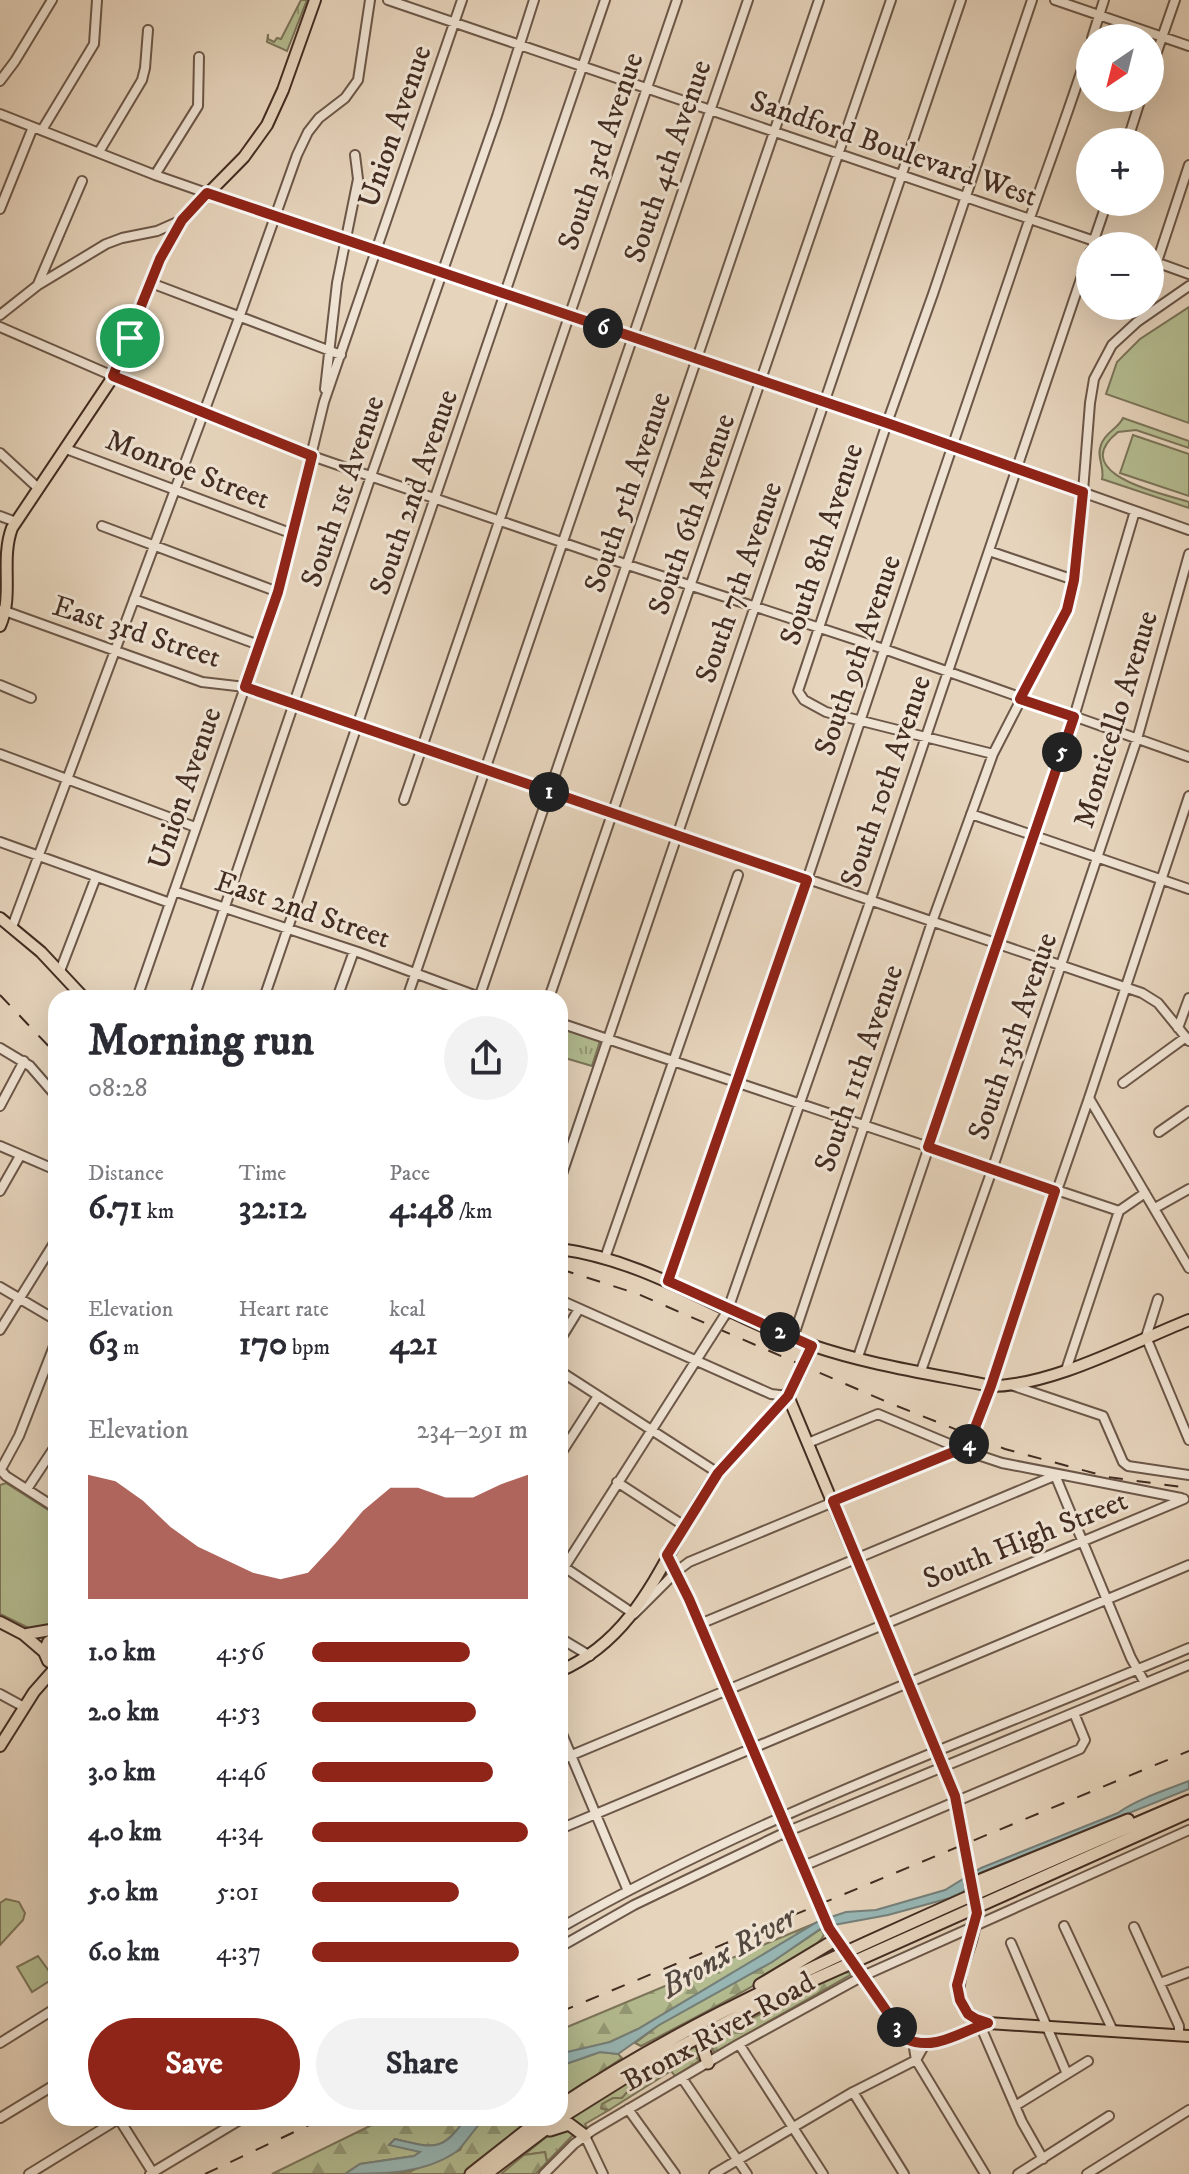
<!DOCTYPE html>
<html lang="en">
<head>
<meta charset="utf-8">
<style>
  :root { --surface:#fff; --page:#f2f2f3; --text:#2b2b33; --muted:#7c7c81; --accent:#8f2418 }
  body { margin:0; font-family:"IM FELL DW Pica",serif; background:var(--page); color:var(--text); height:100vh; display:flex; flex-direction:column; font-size:30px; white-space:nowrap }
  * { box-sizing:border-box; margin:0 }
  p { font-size:26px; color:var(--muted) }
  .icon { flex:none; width:44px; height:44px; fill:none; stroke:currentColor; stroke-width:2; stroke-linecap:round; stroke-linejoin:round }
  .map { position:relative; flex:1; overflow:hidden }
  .sheet { position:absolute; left:48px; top:990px; width:520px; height:1136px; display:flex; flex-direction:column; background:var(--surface); border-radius:24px; box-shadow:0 8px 32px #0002 }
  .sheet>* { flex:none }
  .needle { width:52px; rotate:215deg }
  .fabs { position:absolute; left:1076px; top:24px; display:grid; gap:16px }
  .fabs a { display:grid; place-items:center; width:88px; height:88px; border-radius:50%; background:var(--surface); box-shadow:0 8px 32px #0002; font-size:40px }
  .pin { position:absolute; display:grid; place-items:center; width:68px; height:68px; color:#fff; margin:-34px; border:4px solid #fff; border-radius:50%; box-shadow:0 2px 8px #0007 }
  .km { position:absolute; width:40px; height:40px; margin:-20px; border-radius:50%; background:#222; color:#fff; font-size:22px; line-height:40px; text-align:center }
  .round { display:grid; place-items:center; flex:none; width:84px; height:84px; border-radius:42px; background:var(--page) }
  .headline { display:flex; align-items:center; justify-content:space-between; height:136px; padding:0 40px }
  h1 { font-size:44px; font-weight:700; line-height:60px }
  .stats { display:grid; grid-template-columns:repeat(3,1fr); gap:12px; height:136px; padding:8px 40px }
  .stats div { display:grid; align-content:center }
  .stats b { font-size:34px; font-weight:700 }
  .stats small { font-size:22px; font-weight:400 }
  .stats p { font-size:22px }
  .chart { height:224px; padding:16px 40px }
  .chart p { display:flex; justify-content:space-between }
  .chart svg { width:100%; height:144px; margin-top:8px; fill:var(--accent); opacity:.7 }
  .action { display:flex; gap:16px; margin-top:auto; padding:16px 40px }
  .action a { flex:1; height:92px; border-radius:48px; background:var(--accent); color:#fff; font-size:32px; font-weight:700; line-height:92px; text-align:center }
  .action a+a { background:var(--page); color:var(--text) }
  ul { padding:0 40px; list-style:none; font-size:26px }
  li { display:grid; grid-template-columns:128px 96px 1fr; align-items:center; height:60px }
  li i { height:20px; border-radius:10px; background:var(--accent) }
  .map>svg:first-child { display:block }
  .grass { fill:url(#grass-tufts); stroke:#7c755a; stroke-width:2 }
  .forest { fill:url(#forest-firs); stroke:#7c755a; stroke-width:2 }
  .park { fill:#b4bd91; stroke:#7c755a; stroke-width:2 }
  .water { fill:#97b7b6; stroke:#75807b; stroke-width:2 }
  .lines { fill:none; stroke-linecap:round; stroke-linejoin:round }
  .minor-casing { stroke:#6c5748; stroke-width:12 }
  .major-casing { stroke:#432d22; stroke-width:14 }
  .highway-casing { stroke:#432d22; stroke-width:15 }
  .minor { stroke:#efe3d3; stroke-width:8 }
  .major { stroke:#e6d4bc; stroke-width:10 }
  .highway { stroke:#e6d4bc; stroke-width:11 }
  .rail { stroke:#432d22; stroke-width:2; stroke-dasharray:14 14; stroke-linecap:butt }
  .minor-bridge-casing { stroke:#6c5748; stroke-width:12; stroke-linecap:butt }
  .major-bridge-casing { stroke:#432d22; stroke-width:14; stroke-linecap:butt }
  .minor-bridge { stroke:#efe3d3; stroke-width:8 }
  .major-bridge { stroke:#e6d4bc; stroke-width:10 }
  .route-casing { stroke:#fff; stroke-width:16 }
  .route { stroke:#8f2418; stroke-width:10 }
  .labels { text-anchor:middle; stroke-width:6; stroke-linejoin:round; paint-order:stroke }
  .street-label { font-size:30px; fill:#432d22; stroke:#efe3d3 }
  .water-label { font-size:32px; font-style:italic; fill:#544940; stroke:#efe3d3 }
</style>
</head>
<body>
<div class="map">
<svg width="1189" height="2174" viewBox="0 0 1189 2174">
  <defs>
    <pattern id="grass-tufts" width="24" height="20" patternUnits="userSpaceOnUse" patternTransform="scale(2)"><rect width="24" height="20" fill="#b4bd91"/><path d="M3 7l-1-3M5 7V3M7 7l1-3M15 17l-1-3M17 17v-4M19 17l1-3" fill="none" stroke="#949a76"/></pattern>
    <pattern id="forest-firs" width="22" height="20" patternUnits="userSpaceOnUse" patternTransform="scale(2)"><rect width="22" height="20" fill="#b4bd91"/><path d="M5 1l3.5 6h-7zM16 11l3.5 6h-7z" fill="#949a76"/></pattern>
  </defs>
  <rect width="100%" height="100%" fill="#e6d4bc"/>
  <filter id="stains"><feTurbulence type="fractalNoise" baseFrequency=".0025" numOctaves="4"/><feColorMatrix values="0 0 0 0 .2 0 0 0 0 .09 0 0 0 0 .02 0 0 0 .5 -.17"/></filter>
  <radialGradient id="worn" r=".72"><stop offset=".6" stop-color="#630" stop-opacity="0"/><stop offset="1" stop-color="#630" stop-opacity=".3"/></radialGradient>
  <!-- grass -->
  <path class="grass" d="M301,0H307L287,51L267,42L268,34V39L274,42L277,38L281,39Z
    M560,1028L600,1041L592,1066L565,1058L560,1072Z
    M698,2042L701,2057L699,2061L696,2057L674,2058L651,2071L649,2081L603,2109L609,2110L585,2124L588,2129L586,2130L563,2122L649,2069Z
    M565,2126L576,2132L547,2162L545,2152L524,2155L545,2138Z"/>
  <!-- forest -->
  <path class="forest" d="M818,1922L638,2029L610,2042L560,2055V2030Z
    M821,1929L824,1935C813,1959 673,2029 641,2046L635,2043L659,2025L772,1962Z
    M849,1968L850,1975L714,2053L710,2043L712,2039Z
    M600,2052L618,2054L622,2058L560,2100V2066Z
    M696,2057L699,2061L675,2076L671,2071L609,2110L601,2108L602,2104L613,2098H622L634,2084L649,2081L651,2071L674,2058Z
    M386,2118H466C442,2153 433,2148 395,2139L390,2144L421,2151L414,2156L360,2164L345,2174H272Z
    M485,2118H534L464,2174H387L411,2171L460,2150L468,2134Z
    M545,2152L547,2162L536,2174H501L524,2155Z"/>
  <!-- park -->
  <path class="park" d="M1189,307V423L1106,394L1117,362L1140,339Z
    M1123,418L1189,441V448L1136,430L1118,432C1066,474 1162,493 1189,502V508L1102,479C1105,467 1096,457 1101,445C1105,432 1118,429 1123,418Z
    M1133,435L1189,454V496L1120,473Z
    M6,1483L56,1515V1625L33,1630L0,1614V1485Z
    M6,1899L19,1902L25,1913L23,1920L0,1945V1903Z
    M38,1956L54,1978L32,1992L17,1967Z"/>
  <!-- water -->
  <path class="water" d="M1189,1781V1789L980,1873L963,1892L950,1898L888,1915L823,1927L772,1962L659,2025L618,2054L600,2052L560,2066V2055L563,2053L610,2042L638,2029L819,1921L846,1912L876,1910L945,1890L981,1868L1118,1813C1137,1799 1166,1790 1189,1781Z
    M466,2118H485C476,2126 463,2147 456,2152C424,2174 383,2174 345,2174L360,2164L414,2156L420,2152L389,2145L395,2139C433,2148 442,2153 466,2118Z"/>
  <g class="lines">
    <!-- minor casing -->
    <g class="minor-casing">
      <path id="minor" d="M388,0L1109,246
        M1055,0L1189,46
        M1092,38L1104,0
        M1150,72L1175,0
        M0,81L15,61L52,0
        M0,114L155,175L275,217L887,423L1189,530
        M42,130L94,44L97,0
        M1127,142L1141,98
        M99,152L142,80L145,68L148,30
        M155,175L198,106L199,57
        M0,209L33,127
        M1093,243L1107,202
        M1150,260L1189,274
        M151,283L341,355
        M1150,283L1189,165
        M38,284L82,181
        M0,315L38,285L106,244L122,238L157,231L182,220
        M0,327L113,376L312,456L628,565L884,649L1189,757
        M325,389L337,283L358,179L355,155
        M66,449L293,534
        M0,453L38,488
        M0,516L16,522
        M102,526L278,592
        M989,551L1074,580
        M134,599L259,645
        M2,610L202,682L245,687L1142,993L1158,1003L1189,1041
        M0,685L31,698
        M0,754L195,827
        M993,754L826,712L804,700L798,691L887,423L933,294L1032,0
        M404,800L677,0
        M971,814L1189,889
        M0,842L170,903
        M174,891L358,952L482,998
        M12,927L239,318L297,155L308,132L319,118L345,98L358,80L370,0
        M60,971L96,877
        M137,998L278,592L324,402L462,0
        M194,998L371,476L497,116L534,0
        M264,998L605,0
        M337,998L354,951
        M407,998L748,0
        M479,998L819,0
        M549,998L891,0
        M560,1023L1119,1211L1145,1193
        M1178,1028L1189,998
        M0,1048L30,1066L56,1096
        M1123,1083L1186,1037
        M1089,1098L1189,1268
        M0,1106L24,1061
        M1159,1132L1189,1111
        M0,1146L56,1170
        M560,1180L961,0
        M0,1191L20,1156
        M1155,1208L1189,1189
        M605,1258L738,875
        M668,1281L807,880C876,669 948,460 1019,250C1042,181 1069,113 1090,44
        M0,1287L56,1320
        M1158,1299L1146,1337L1189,1440
        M560,1300L771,1394L788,1396
        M726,1315L870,902L1090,252
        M0,1330L56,1240
        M793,1338L932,922L993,754L1067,610L1074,580L1079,542L1090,403L1094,379L1112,345L1137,322L1189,286
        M560,1340L579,1309
        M858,1357L1074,717L1135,511
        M1066,1370L1119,1211
        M560,1371L718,1473
        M921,1371L992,1170L1137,739L1189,554
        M1014,1386L1103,1416L1123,1462L1128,1466L1189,1475
        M976,1425L1089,1098L1189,796
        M808,1443L878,1414L966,1451L1002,1463L1181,1498
        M560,1455L598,1396
        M0,1469L6,1476L56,1508
        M0,1471L19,1436L56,1341
        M1055,1475L1131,1658L1145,1683
        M617,1482L683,1525
        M27,1489L56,1445
        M667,1555L689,1599L786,1832L837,1942
        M564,1567L634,1614L677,1571L689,1562L951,1453L966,1451
        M560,1574L711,1337
        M700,1624L1054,1476
        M560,1638L590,1656
        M0,1694L24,1707
        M560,1729L628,1891
        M560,1760L1184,1499
        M560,1829L1189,1565
        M801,1867L1080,1749L1085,1740L1074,1713
        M1064,1926L1113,2031
        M1134,1927L1179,2026V2035
        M560,1928C760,1814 978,1737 1189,1648
        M1011,1943L1067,2074
        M560,1947L634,1905L786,1832L1189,1665
        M861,1973L900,2033L913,2042L934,2043L987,2023
        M1160,1983L1189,1972
        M980,2025L1022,2122L1043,2159
        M913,2042L916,2060L985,2174
        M0,2043L56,2008
        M739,2044L823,2174
        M682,2078L747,2174
        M853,2092L904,2174
        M1015,2106L1088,2061
        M628,2109L675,2174
        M0,2118L56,2084
        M119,2119L153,2173
        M585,2136L603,2174
        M29,2174L120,2118
        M150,2174L243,2118
        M544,2174L574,2144L593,2130L739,2044L863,1976L1189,1830
        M714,2174L853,2092L916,2060L925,2044
        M1018,2174L1109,2116
        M1087,2174L1189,2110"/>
    </g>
    <!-- major casing -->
    <g class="major-casing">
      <path id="major" d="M0,626C14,595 0,560 12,528L117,371L160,259L182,220L244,157L267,125L283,90L315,0
        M0,918L41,952L84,998
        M560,1249C651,1261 726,1317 811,1345C869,1365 932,1374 991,1386C1052,1386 1131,1343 1189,1320
        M788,1396L955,1796L971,1884
        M0,1622L23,1634L44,1652
        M27,1634L56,1629
        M56,1637L48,1642L44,1652L48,1661L56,1666
        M560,1671C646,1634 666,1544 717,1474C743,1440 779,1414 799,1375
        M0,1746L34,1692L56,1667
        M977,1913C975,1923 973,1934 970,1944C960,1975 944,2011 988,2023L1189,2036"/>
    </g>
    <!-- highway casing -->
    <g class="highway-casing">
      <path id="highway" d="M971,1884L1128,1820
        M760,1985L835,1940
        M708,2063L702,2045L713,2034
        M560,2106C664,2037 775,1984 888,1933C988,1888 1088,1844 1189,1801
        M560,2118L640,2068L775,1997L1189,1812
        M550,2130L569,2124L585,2136
        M471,2174L542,2118
        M486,2174L560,2118"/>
    </g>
    <!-- minor -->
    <use href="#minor" class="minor"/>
    <!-- major -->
    <use href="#major" class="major"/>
    <!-- highway -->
    <use href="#highway" class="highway"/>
    <!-- rail -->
    <path class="rail" d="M0,995L56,1054
      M560,1269L638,1294L887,1402L1005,1449L1108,1477L1189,1488
      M560,2012L1189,1751
      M205,2174L324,2118"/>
    <!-- minor-bridge casing -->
    <g class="minor-bridge-casing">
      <path id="minor-bridge" d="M711,1337L725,1315
        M968,1446L976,1425
        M841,1949L857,1967"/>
    </g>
    <!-- major-bridge casing -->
    <g class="major-bridge-casing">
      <path id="major-bridge" d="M799,1375L809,1354
        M971,1884L977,1913"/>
    </g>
    <!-- minor-bridge -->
    <use href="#minor-bridge" class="minor-bridge"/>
    <!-- major-bridge -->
    <use href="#major-bridge" class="major-bridge"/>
  </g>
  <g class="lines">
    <!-- route casing -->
    <g class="route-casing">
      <path id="route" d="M207,193L887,423L1083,492L1074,580L1067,610L1020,699L1074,717L928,1147L1055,1191L991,1386L966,1451L951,1453L833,1501L955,1796L977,1913L957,1985L960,2000L968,2014L976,2019L988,2023C961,2031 935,2052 906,2039L829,1928L689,1599L667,1555L718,1473L788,1396L812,1346L668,1281L807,880L245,687L278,592L312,456L113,376L160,259L182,220Z"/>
    </g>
    <!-- route -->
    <use href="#route" class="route"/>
  </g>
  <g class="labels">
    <!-- street labels -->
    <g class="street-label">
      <text transform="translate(394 126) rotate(-71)" y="10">Union Avenue</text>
      <text transform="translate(894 148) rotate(19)" y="10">Sandford Boulevard West</text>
      <text transform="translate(600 151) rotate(-71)" y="10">South 3rd Avenue</text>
      <text transform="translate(667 161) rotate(-71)" y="10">South 4th Avenue</text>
      <text transform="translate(188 469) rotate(21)" y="10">Monroe Street</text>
      <text transform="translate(342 491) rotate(-71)" y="10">South 1st Avenue</text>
      <text transform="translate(413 492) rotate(-71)" y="10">South 2nd Avenue</text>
      <text transform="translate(627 492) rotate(-71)" y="10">South 5th Avenue</text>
      <text transform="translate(691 514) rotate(-71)" y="10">South 6th Avenue</text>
      <text transform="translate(821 544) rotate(-72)" y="10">South 8th Avenue</text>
      <text transform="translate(738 582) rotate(-71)" y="10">South 7th Avenue</text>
      <text transform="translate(137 631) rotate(18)" y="10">East 3rd Street</text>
      <text transform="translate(857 655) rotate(-71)" y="10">South 9th Avenue</text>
      <text transform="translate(1115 719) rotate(-73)" y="10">Monticello Avenue</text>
      <text transform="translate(885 781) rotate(-71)" y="10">South 10th Avenue</text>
      <text transform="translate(184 788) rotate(-71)" y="10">Union Avenue</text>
      <text transform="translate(303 909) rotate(19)" y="10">East 2nd Street</text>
      <text transform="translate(1012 1036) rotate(-71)" y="10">South 13th Avenue</text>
      <text transform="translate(858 1068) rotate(-71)" y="10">South 11th Avenue</text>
      <text transform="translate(1025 1539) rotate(-22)" y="10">South High Street</text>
      <text transform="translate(718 2031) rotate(-29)" y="10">Bronx River Road</text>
    </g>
    <!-- water labels -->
    <g class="water-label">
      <text transform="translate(728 1951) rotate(-30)" y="11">Bronx River</text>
    </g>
  </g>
  <rect width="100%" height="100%" filter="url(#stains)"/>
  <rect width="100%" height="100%" fill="url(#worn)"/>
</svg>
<div class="fabs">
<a><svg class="needle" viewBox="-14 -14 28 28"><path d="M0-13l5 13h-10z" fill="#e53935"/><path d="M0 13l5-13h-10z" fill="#7c7c81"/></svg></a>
<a>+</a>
<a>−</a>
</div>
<div class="pin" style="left:130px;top:338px;background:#1e9e55"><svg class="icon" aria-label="arrive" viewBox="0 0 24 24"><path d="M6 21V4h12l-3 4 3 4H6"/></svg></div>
<b class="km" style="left:549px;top:792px">1</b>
<b class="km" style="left:780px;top:1332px">2</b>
<b class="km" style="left:897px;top:2027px">3</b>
<b class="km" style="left:969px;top:1444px">4</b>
<b class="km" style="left:1062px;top:752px">5</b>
<b class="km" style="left:603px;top:328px">6</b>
<section class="sheet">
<div class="headline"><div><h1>Morning run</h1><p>08:28</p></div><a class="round"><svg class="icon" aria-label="share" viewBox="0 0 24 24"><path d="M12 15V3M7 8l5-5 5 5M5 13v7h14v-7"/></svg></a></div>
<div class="stats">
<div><p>Distance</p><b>6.71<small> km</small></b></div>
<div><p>Time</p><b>32:12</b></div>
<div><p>Pace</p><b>4:48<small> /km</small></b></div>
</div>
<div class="stats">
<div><p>Elevation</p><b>63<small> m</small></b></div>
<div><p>Heart rate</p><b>170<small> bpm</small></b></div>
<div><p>kcal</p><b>421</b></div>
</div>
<div class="chart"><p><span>Elevation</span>234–291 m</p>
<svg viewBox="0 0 160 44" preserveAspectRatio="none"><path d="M0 44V6L10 8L20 14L30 22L40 28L50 32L60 36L70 38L80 36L90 27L100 17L110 10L120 10L130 13L140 13L150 9L160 6V44z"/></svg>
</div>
<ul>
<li><b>1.0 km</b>4:56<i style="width:73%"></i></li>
<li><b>2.0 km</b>4:53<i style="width:76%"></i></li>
<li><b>3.0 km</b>4:46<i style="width:84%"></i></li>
<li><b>4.0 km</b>4:34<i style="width:100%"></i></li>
<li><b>5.0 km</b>5:01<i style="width:68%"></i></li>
<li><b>6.0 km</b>4:37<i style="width:96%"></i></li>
</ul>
<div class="action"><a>Save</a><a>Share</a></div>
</section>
</div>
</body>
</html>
